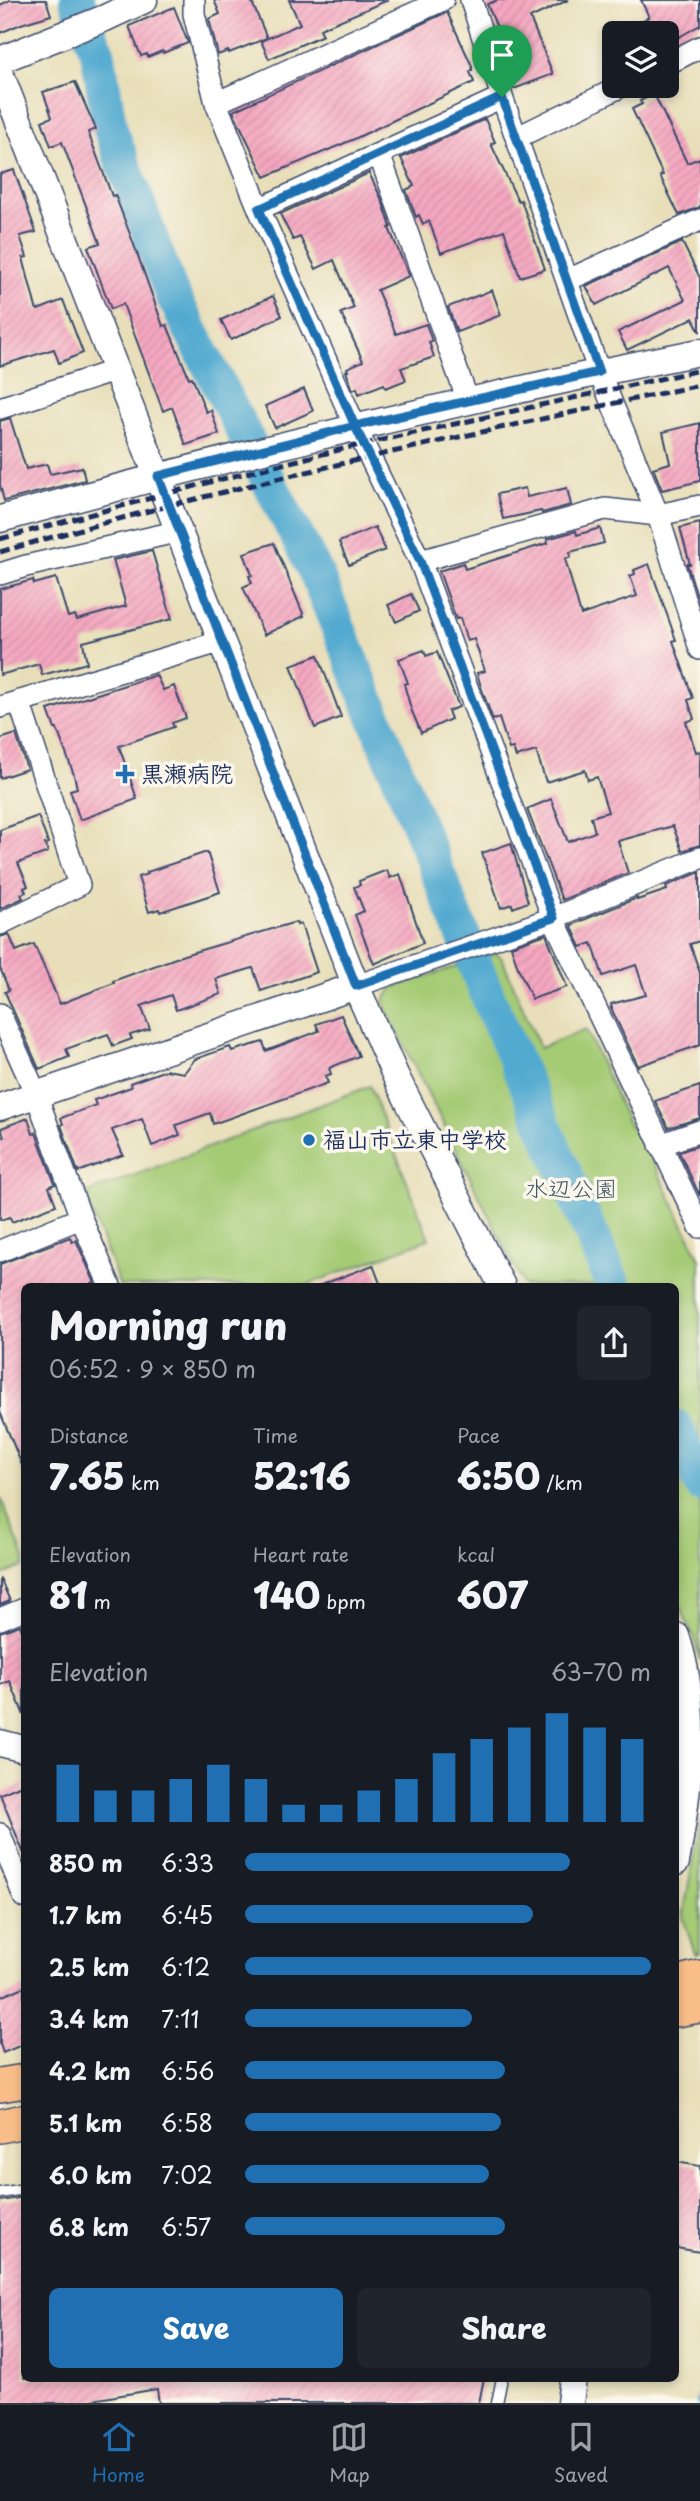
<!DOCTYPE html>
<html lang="en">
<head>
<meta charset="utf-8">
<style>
  :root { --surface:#171b24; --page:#20242c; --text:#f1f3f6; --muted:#9ea1a6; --line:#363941; --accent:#1f6fb2 }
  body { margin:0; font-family:"Playpen Sans","Klee One",sans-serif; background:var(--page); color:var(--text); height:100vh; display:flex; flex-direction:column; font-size:26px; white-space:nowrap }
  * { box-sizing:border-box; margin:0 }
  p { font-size:23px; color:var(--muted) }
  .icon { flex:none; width:38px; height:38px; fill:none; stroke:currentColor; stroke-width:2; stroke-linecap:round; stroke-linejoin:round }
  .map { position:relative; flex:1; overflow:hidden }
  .side { position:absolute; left:21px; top:1283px; width:658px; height:1099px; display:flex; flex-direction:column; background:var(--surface); border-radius:10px; box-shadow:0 4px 10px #0003 }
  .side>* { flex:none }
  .controls { position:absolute; left:602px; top:21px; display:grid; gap:14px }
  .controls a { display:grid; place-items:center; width:77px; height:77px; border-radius:10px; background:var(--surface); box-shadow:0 4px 10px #0003; font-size:35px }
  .pin { position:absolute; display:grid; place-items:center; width:60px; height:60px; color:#fff; margin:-72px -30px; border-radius:50% 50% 50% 0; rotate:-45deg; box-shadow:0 0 7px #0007 }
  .pin .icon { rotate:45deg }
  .round { display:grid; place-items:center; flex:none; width:74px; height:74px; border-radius:10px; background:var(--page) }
  .head { display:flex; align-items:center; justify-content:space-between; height:119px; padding:0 28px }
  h1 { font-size:38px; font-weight:800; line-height:52px }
  .stats { display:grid; grid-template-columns:repeat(3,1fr); gap:10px; height:119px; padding:7px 28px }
  .stats div { display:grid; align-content:center }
  .stats b { font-size:35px; font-weight:800 }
  .stats small { font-size:19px; font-weight:400 }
  .stats p { font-size:19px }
  .chart { height:196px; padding:14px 28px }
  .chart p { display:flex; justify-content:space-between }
  .chart svg { width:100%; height:126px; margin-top:7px; stroke:var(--accent); stroke-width:6 }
  .button { display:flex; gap:14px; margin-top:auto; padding:14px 28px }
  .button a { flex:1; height:80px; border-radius:10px; background:var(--accent); color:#fff; font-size:28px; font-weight:800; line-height:80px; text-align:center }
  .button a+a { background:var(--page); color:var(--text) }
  ul { padding:0 28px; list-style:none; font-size:23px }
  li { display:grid; grid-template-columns:112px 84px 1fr; align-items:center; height:52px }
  li i { height:18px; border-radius:9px; background:var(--accent) }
  .tab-bar { display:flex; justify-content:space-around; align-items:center; height:98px; border-top:2px solid var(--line); background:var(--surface); font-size:19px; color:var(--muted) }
  .tab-bar a { display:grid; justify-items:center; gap:4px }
  .tab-bar .active { color:var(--accent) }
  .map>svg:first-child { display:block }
  .park { fill:#a5cb75; stroke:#607d6a; stroke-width:2 }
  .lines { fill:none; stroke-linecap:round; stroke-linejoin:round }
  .stream { stroke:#53aad0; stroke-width:6 }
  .river { stroke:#53aad0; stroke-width:35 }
  .building { fill:url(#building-hatch) }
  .service-casing { stroke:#3a496c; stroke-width:13 }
  .minor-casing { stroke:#3a496c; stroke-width:24 }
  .tertiary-casing { stroke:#3a496c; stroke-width:29 }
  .trunk-casing { stroke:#3a496c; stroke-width:36 }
  .service { stroke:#fff; stroke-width:10 }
  .minor { stroke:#fff; stroke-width:21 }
  .tertiary { stroke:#fff; stroke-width:26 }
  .trunk { stroke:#f8bd89; stroke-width:33 }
  .rail { stroke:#1b2f5e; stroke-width:5; stroke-dasharray:10 5; stroke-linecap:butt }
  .route-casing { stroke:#fff; stroke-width:14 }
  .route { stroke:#1f6fb2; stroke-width:9 }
  .poi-dot { fill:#1f6fb2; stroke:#fbf7ec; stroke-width:2.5 }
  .labels { text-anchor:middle; stroke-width:7; stroke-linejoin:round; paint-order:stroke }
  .poi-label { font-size:23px; font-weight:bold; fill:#1b2f5e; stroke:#fbf7ec; text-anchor:start }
  .park-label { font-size:23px; fill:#3e5664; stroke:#fbf7ec }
</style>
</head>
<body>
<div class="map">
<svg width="700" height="2403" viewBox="0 0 700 2403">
  <defs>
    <pattern id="building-hatch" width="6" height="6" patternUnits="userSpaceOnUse" patternTransform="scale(1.75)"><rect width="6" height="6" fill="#f5a7c0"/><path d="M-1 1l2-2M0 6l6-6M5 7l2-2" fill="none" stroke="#d190a7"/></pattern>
  </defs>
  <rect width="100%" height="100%" fill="#fbf7ec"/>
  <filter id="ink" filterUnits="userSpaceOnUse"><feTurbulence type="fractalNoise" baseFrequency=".0143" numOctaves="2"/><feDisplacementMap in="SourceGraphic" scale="14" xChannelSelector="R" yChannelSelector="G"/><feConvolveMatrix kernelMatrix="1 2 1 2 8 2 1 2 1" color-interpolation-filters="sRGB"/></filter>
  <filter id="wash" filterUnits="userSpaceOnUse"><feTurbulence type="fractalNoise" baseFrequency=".00686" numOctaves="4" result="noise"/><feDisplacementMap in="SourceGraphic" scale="28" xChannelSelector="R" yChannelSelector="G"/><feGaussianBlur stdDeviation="1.57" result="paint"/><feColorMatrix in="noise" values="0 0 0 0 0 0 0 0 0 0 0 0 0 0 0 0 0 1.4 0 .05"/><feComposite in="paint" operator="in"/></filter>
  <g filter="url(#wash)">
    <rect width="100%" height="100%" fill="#e8dfba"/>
    <!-- park -->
    <path class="park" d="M496,953L502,958L540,1048L586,1029L628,1123L645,1145L700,1259V1661L694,1637L676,1598V1286H524L383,1003L392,988Z
      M370,1086L429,1239L304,1286H120L85,1194Z
      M0,1496L24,1558V1566L0,1576Z
      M700,1819V1953L695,1954L683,1917Z"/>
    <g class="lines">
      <!-- stream -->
      <path class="stream" d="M698,2403L700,2394"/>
      <!-- river -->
      <path class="river" d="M77,0L98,54L110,128L171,292L317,575L491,1004L614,1286
        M676,1427L700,1484"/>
    </g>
    <g id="blocks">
      <!-- building -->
      <path class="building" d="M10,0H46L51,15L21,24L0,33V5Z
        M214,0H251L267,38L229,53L228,51L218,55L209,19L220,14Z
        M289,0H388L320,29L323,35L269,59L261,41L300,24Z
        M498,0H568L530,18L553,74L514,89L507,71L510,70L507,63L511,61L487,4Z
        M641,0H700V25L667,44V33H618L649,17Z
        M174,7L188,43L163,53L162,51L148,57L147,54L141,56L129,26Z
        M447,12L472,66V71L470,72L474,82L352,140L265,177L233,111Z
        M75,82L96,129L88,132L112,196L115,195L133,242L163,326L167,325L189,378L192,377L206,412L211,410L219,434L186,445L172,407L163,411L123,304L111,309L88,247L100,243L62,142L51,146L42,121L52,117L43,92Z
        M654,94L687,163L700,158V207L679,215L660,176L663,175L632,109L642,104L640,101Z
        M485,119L495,142L491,144L518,201L521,200L545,269L520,277L504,230L441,253L429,221L423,224L419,215L416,217L406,190L414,186L401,158Z
        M14,170L36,232L20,236L27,257L23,258L36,308L38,310L63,300L83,353L59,363L54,349L0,366V174Z
        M369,173L382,200L391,227L389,228L409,276L377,290L396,334L426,324L432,341L429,342L434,357L401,368L406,380L386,388L384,384L359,394L357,388L353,390L346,371H348L347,368L363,361L341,313L354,308L334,260L316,269L300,237L293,240L280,214Z
        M682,242L700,278V332L693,318L627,350L618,332L685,300L669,268L596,305L586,286Z
        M492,290L501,315L457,332L448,307Z
        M273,296L282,316L231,340L221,320Z
        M304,389L313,411L275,428L265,406Z
        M10,418L26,469L47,464L50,474L82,467L85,480L4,501L0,485V421Z
        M700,423V481L662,490L653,468L670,463L663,432Z
        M525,488L527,497L567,488L571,505L542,513L541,511L503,519L497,494Z
        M700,523V605L687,564H690L680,528Z
        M375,527L385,550L349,565L339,542Z
        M600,528L604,543L570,552L571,557L565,559L581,615L637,596L630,576L635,574L634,570L649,564L676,640L673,641L693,698L688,700L694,719L686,722L696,752L700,751V845L682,851L673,826L618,841L628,873L562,900L527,809L551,799L568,842L595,832L591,817L608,812L597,777L588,780L585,770L546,782L536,751L516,757L513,748L509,749L499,718L493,720L481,687L477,673L485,671L474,639L467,641L460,618L456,619L439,571L463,563L465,569L548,543L547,539L576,531L577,535Z
        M274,543L304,616L264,635L243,587L252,583L249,576L252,575L244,553Z
        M152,551L172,619L83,642L87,663L42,675L39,664L0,675V589L33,580L34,584L56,578L68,617L75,615L77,620L126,606L113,560Z
        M411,594L419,611L396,622L388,605Z
        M424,650L426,656L437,652L459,707L448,711L451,719L421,733L411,709L404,684L408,683L399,659Z
        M318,655L341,717L315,728L291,665Z
        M156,675L163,690L174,686L186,718L172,723L174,727L119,746L137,799L80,820L70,790L77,788L74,775L57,729H55L48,710Z
        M16,734L27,769L0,778V739Z
        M38,816L48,843L45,844L48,852L18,863L28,886L24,888L26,892L21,894L23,898L0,909V830Z
        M511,843L528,902L513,908L512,904L501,908L482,853Z
        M207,852L220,892L160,912L159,909L149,912L138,877L148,874L147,872Z
        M387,870L390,878L400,874L423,943L374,964L355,915L364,911L354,887L360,885L359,881Z
        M700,872V941L690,944L700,973V1045L638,1066L611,1008H612L611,1004L646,995L636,965L603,976L592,943L581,947L571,925L637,898V900L667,890L666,886Z
        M296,922L297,925L301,924L317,972L261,991L253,968L216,979L221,994L176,1010L171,995L141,1006L150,1029L130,1035L132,1039L113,1046L108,1034L66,1049L69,1057L39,1069L5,992L9,990L0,968V937L9,934L16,951L34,944L60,1004L114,983L113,981L184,955Z
        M546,934L567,987L532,999L518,968L511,946Z
        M341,1015L359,1056L329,1068L331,1074L325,1076L328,1083L213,1124L210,1113L176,1125L180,1135L152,1146L142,1119L112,1130L123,1155L78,1172L61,1125L63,1124L61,1118L96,1105L94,1100L131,1087L130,1083L152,1075L166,1070L184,1073L195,1059L230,1047L232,1051L263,1042L266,1051L319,1031L316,1024Z
        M700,1086V1118L668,1128L655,1101Z
        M28,1118L33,1134L36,1133L55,1184L49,1187L56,1205L12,1222L10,1217L0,1220V1138L4,1137L1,1128Z
        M700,1145V1196L679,1152Z
        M70,1237L72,1242L76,1240L95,1283L87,1286H24V1470L0,1412V1264Z
        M373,1265L381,1286H321V1285Z
        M0,1578L10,1601L0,1605Z
        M20,1625L24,1636V1715L10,1681L0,1685V1632Z
        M24,1784V1854L0,1794Z
        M24,1987V2044L3,2053L0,2044V1997Z
        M676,2162L700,2166V2252L676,2248Z
        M24,2197V2378H484L479,2403H159L157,2389L92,2400V2403H0V2201Z"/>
    </g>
  </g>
  <g filter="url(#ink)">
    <use href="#blocks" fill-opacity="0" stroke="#3a496c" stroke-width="2"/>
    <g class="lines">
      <!-- service casing -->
      <g class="service-casing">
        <path id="service" d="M0,2193L24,2189
          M497,2403L502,2378"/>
      </g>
      <!-- minor casing -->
      <g class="minor-casing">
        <path id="minor" d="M194,0V14L216,103L259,209L355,426L420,561L553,918L700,1227
          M471,0L502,97L599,372L658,515L700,649
          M667,64L700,47
          M216,103L443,0
          M518,137L622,86
          M379,154L468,401
          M259,209L502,97
          M568,280L700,220
          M0,408L117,370
          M420,561L605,509L658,515L700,506
          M0,574L26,566L180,531
          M0,707L223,641
          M0,924L79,885L19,701
          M356,986L553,918L700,858
          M0,1014L36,1094L81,1218L110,1286
          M660,1145L700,1131
          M0,1251L81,1218
          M0,1619L24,1609
          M0,1834L24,1897"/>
      </g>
      <!-- tertiary casing -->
      <g class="tertiary-casing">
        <path id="tertiary" d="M0,60L105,18L144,0
          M0,73L356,986L396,1077L502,1286
          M0,519C232,456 464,398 700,352
          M0,1107L356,986
          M676,1636C700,1707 689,1789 676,1862
          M0,1743L24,1749
          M570,2403L573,2378"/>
      </g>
      <!-- trunk casing -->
      <g class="trunk-casing">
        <path id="trunk" d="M676,1983L700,1977
          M676,2010L700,2006
          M0,2085L24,2081
          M0,2126L24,2121"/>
      </g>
      <!-- service -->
      <use href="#service" class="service"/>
      <!-- minor -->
      <use href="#minor" class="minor"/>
      <!-- tertiary -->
      <use href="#tertiary" class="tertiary"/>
      <!-- trunk -->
      <use href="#trunk" class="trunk"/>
      <!-- rail -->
      <path class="rail" d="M0,539L214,481L355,446L700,370
        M0,552C230,485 466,435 700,385"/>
    </g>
  </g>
  <g class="lines" filter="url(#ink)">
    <!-- route casing -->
    <g class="route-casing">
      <path id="route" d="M502,97L259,209L355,426L158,476L356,986L554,918L420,561L355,426L599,372L502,97"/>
    </g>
    <!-- route -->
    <use href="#route" class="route"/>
  </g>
  <!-- markers -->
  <g class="poi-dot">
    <path d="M121.5 763.5h7v7h7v7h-7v7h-7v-7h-7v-7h7z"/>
    <circle cx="309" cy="1140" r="7"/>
  </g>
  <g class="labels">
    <!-- poi labels -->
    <g class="poi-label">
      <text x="141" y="782">黒瀬病院</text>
      <text x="323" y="1148">福山市立東中学校</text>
    </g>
    <!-- park labels -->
    <g class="park-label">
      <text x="571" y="1197">水辺公園</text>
    </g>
  </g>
</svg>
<div class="controls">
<a><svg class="icon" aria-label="layers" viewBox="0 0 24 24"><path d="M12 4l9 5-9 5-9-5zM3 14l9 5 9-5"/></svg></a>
</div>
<div class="pin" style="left:502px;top:97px;background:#1e9e55"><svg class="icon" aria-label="arrive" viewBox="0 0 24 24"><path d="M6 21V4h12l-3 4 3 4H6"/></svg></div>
<section class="side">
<div class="head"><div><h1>Morning run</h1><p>06:52 · 9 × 850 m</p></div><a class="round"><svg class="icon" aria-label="share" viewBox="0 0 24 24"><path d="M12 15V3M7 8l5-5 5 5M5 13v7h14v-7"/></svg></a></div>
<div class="stats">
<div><p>Distance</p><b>7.65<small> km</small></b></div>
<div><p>Time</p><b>52:16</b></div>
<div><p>Pace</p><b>6:50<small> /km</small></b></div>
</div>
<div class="stats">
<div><p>Elevation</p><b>81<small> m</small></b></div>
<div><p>Heart rate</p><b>140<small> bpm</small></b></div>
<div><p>kcal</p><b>607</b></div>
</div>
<div class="chart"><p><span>Elevation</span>63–70 m</p>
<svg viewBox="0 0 160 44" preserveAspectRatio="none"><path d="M5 44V24M15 44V33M25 44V33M35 44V29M45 44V24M55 44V29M65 44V38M75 44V38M85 44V33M95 44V29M105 44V20M115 44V15M125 44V11M135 44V6M145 44V11M155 44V15"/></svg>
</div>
<ul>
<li><b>850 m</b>6:33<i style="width:80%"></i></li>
<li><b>1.7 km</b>6:45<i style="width:71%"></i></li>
<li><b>2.5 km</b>6:12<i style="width:100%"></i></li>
<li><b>3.4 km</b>7:11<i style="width:56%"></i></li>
<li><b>4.2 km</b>6:56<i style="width:64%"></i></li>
<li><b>5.1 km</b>6:58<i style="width:63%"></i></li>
<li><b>6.0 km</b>7:02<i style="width:60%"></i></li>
<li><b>6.8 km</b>6:57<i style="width:64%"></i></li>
</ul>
<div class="button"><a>Save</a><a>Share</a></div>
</section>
</div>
<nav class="tab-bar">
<a class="active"><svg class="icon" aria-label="home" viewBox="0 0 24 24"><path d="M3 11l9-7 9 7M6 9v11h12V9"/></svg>Home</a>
<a><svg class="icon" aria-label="map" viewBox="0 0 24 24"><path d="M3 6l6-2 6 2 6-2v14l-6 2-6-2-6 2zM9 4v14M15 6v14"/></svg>Map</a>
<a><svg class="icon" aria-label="saved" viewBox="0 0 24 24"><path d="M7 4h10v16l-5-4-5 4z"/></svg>Saved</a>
</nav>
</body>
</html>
